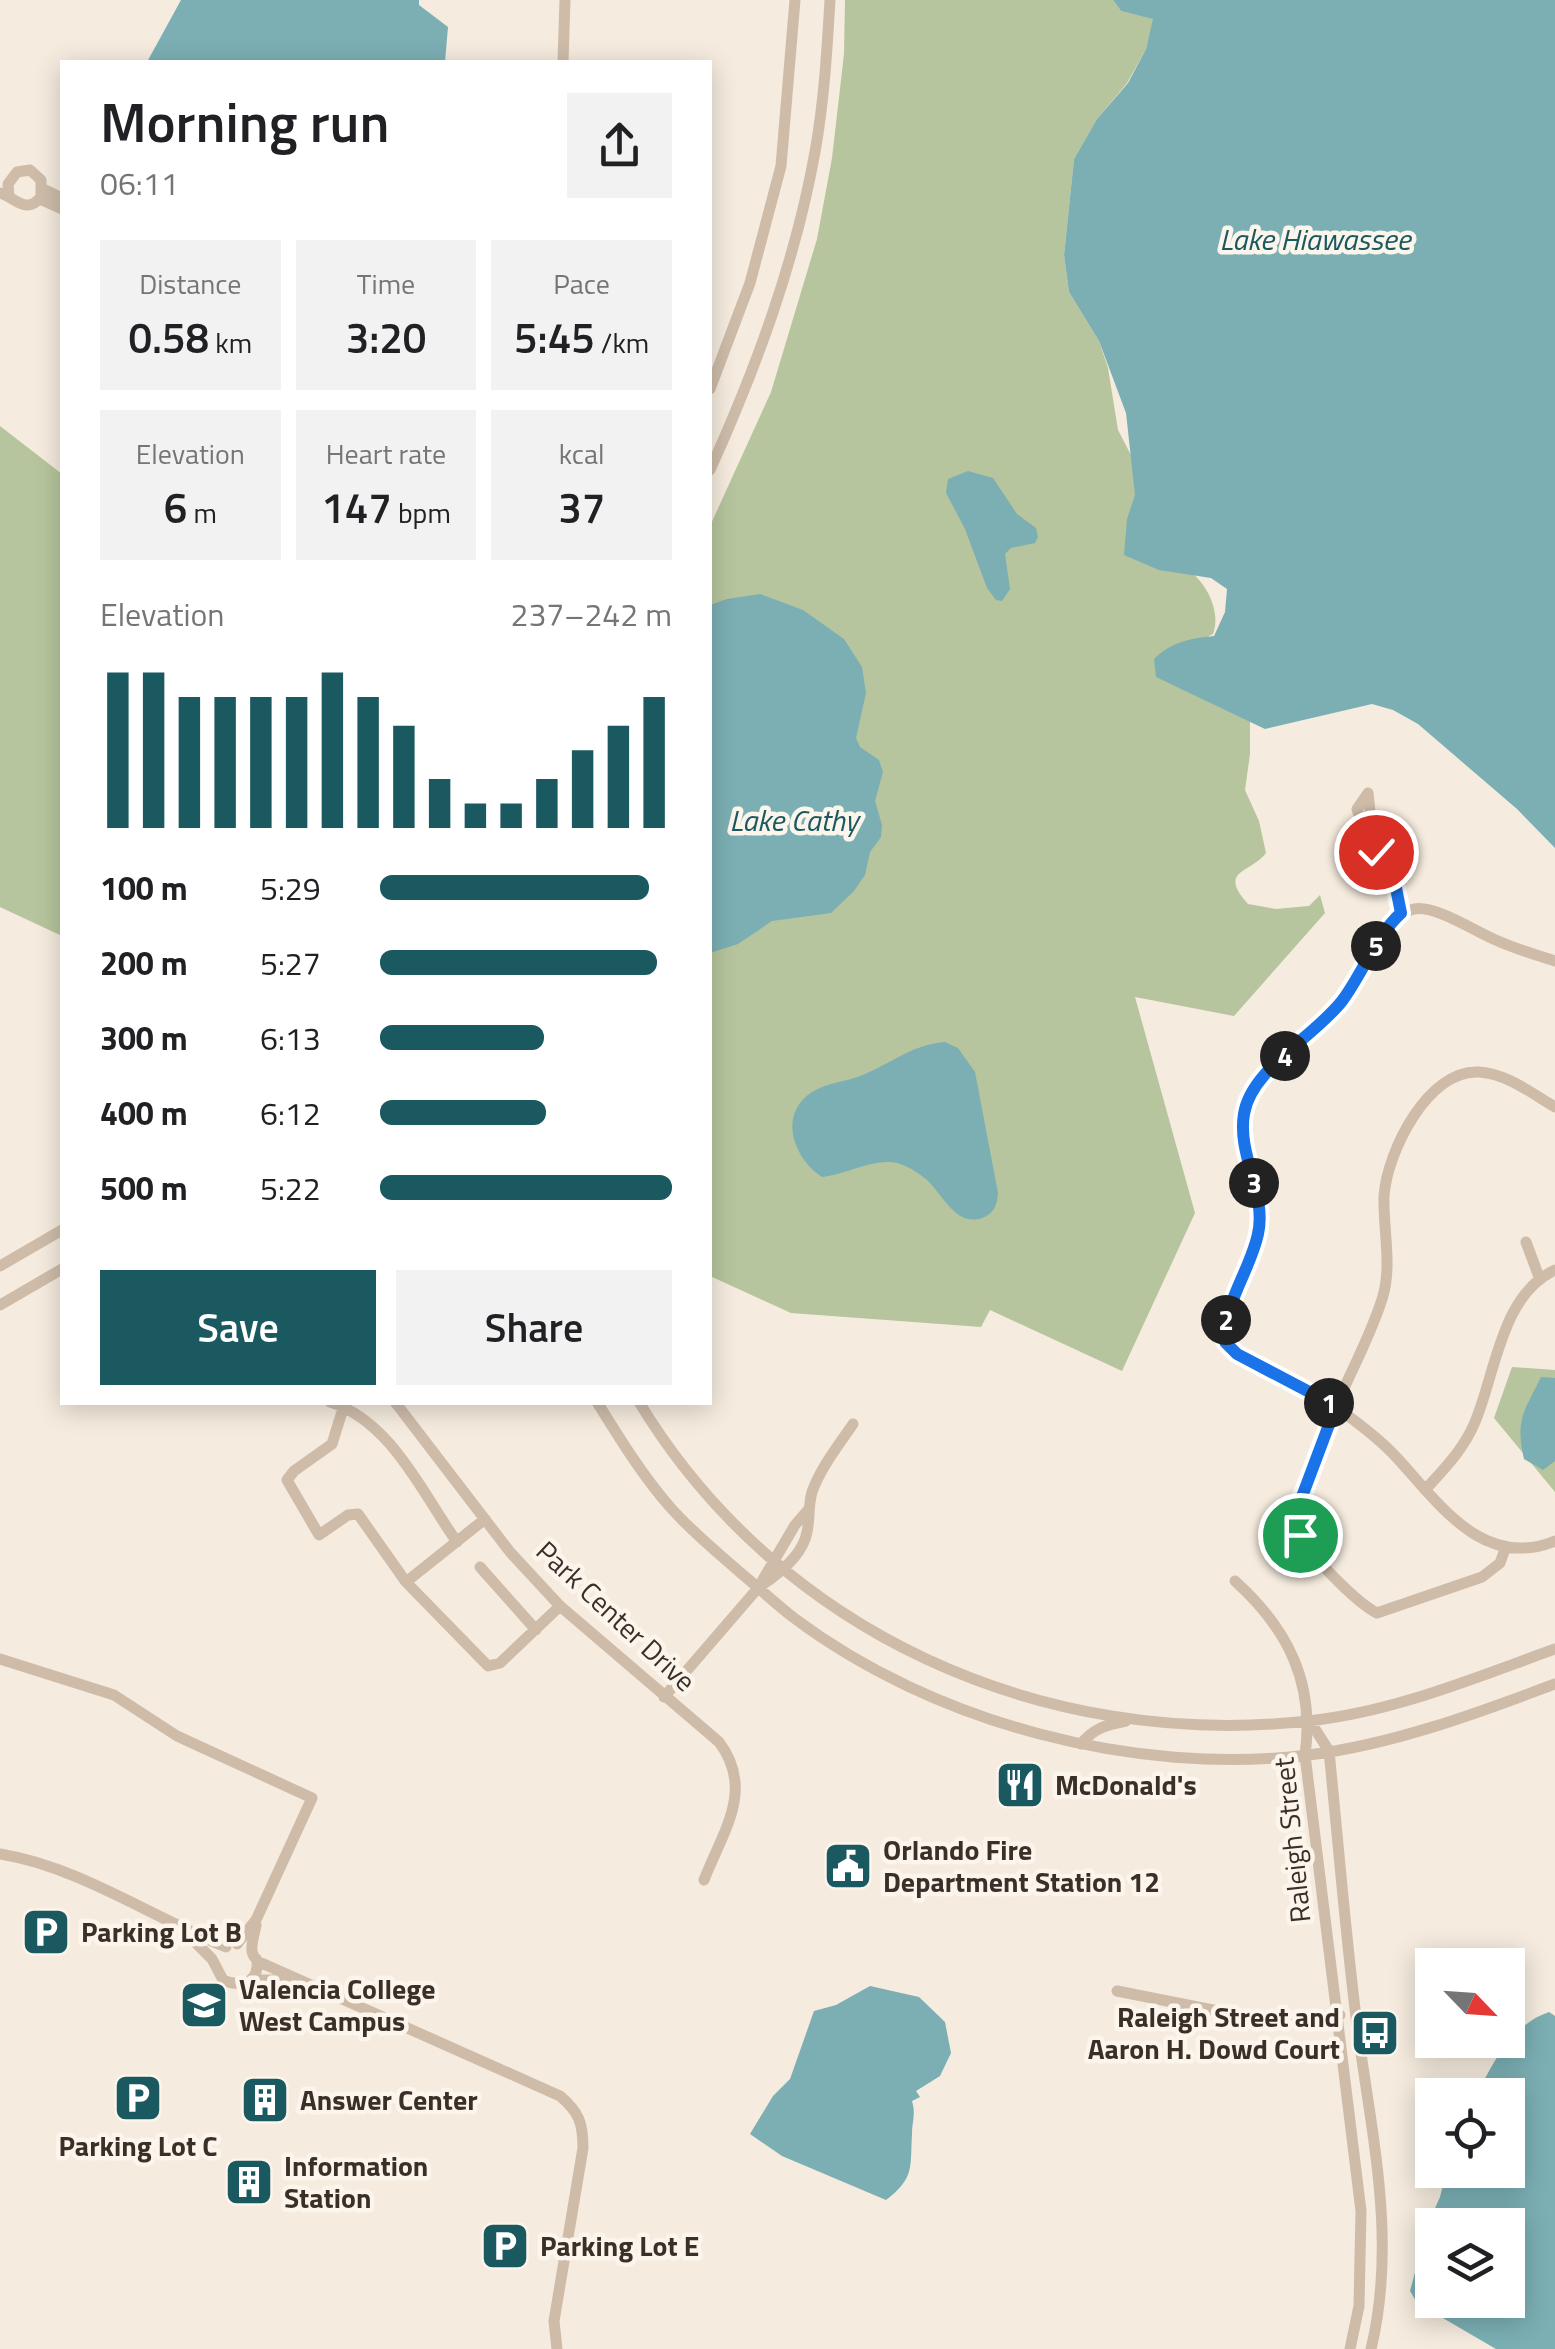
<!DOCTYPE html>
<html lang="en">
<head>
<meta charset="utf-8">
<style>
  :root { --surface:#fff; --page:#f2f2f2; --text:#202124; --muted:#757577; --accent:#1b5960 }
  body { margin:0; font-family:"Titillium Web",sans-serif; background:var(--page); color:var(--text); height:100vh; display:flex; flex-direction:column; font-size:38px; white-space:nowrap }
  * { box-sizing:border-box; margin:0 }
  p { font-size:32px; color:var(--muted) }
  .icon { flex:none; width:55px; height:55px; fill:none; stroke:currentColor; stroke-width:2; stroke-linecap:round; stroke-linejoin:round }
  .map { position:relative; flex:1; overflow:hidden }
  .side { position:absolute; left:60px; top:60px; width:652px; height:1345px; display:flex; flex-direction:column; background:var(--surface); border-radius:0px; box-shadow:0 5px 25px #0003 }
  .side>* { flex:none }
  .needle { width:65px; rotate:115deg }
  .tools { position:absolute; left:1415px; top:1948px; display:grid; gap:20px }
  .tools a { display:grid; place-items:center; width:110px; height:110px; border-radius:0px; background:var(--surface); box-shadow:0 5px 25px #0003; font-size:50px }
  .pin { position:absolute; display:grid; place-items:center; width:85px; height:85px; color:#fff; margin:-42px; border:5px solid #fff; border-radius:50%; box-shadow:0 2px 10px #0007 }
  .km { position:absolute; width:50px; height:50px; margin:-25px; border-radius:50%; background:#222; color:#fff; font-size:28px; line-height:50px; text-align:center }
  .round { display:grid; place-items:center; flex:none; width:105px; height:105px; border-radius:0px; background:var(--page) }
  .headline { display:flex; align-items:center; justify-content:space-between; height:170px; padding:0 40px }
  h1 { font-size:55px; font-weight:600; line-height:75px }
  .figures { display:grid; grid-template-columns:repeat(3,1fr); gap:15px; height:170px; padding:10px 40px }
  .figures div { display:grid; align-content:center; border-radius:0px; background:var(--page); text-align:center }
  .figures b { font-size:42px; font-weight:600 }
  .figures small { font-size:28px; font-weight:400 }
  .figures p { font-size:28px }
  .chart { height:280px; padding:20px 40px }
  .chart p { display:flex; justify-content:space-between }
  .chart svg { width:100%; height:180px; margin-top:10px; stroke:var(--accent); stroke-width:6 }
  .button { display:flex; gap:20px; margin-top:auto; padding:20px 40px }
  .button a { flex:1; height:115px; border-radius:0px; background:var(--accent); color:#fff; font-size:40px; font-weight:600; line-height:115px; text-align:center }
  .button a+a { background:var(--page); color:var(--text) }
  ul { padding:0 40px; list-style:none; font-size:32px }
  li { display:grid; grid-template-columns:160px 120px 1fr; align-items:center; height:75px }
  li i { height:25px; border-radius:12px; background:var(--accent) }
  .map>svg:first-child { display:block }
  .green { fill:#b6c59d }
  .water { fill:#7bafb4; fill-rule:evenodd }
  .lines { fill:none; stroke-linecap:round; stroke-linejoin:round }
  .minor { stroke:#cebca9; stroke-width:11 }
  .route-casing { stroke:#fff; stroke-width:20 }
  .route { stroke:#1a73e8; stroke-width:12 }
  .labels { text-anchor:middle; stroke-width:9; stroke-linejoin:round; paint-order:stroke }
  .street-label { font-size:28px; fill:#3b3029; stroke:#fbf5ec }
  .poi-label { font-size:28px; font-weight:bold; fill:#3b3029; stroke:#fbf5ec; text-anchor:start }
  .water-label { font-size:30px; font-style:italic; fill:#1b5960; stroke:#fbf5ec }
</style>
</head>
<body>
<div class="map">
<svg width="1555" height="2349" viewBox="0 0 1555 2349">
  <rect width="100%" height="100%" fill="#f5ebde"/>
  <!-- green -->
  <path class="green" d="M845,0H1113L1121,11L1154,18L1146,49L1127,83L1097,119L1074,159L1064,255L1069,292L1099,341L1108,368L1118,430L1192,573C1208,586 1221,613 1213,634L1203,639L1250,704V754L1245,790L1259,821L1266,853C1251,873 1217,870 1248,904L1276,909L1309,906L1320,895L1325,913L1234,1016L1135,997L1195,1213L1122,1371L990,1310L981,1327L791,1313L710,1276V526L771,392L817,239L832,158L844,54Z
    M0,426L62,474V936L0,907Z
    M1512,1367L1555,1370V1492L1494,1418Z"/>
  <!-- water -->
  <path class="water" d="M181,0H419V5L448,27L445,62H147Z
    M1113,0H1555V848L1517,809L1418,724L1393,710L1372,704L1265,729L1156,677L1154,659C1171,642 1191,638 1214,636L1225,612L1227,589L1211,578L1159,570L1124,555L1127,519L1135,495L1126,413L1099,341L1069,292L1064,255L1074,159L1097,119L1128,83L1146,49L1153,19L1121,11Z
    M968,471L993,478L1017,514L1036,528L1038,537L1035,543L1011,548L1005,554L1010,589L1002,601L996,600L987,588L965,529L946,493L948,479Z
    M760,594L803,610L844,639L862,667L866,693L856,738L860,747L879,760L883,772L875,801L882,825L881,837L870,852L865,875L854,891L831,913L772,921L738,944L710,953V605L727,599Z
    M945,1042L958,1048L975,1072L998,1193C997,1205 994,1214 982,1218C956,1227 943,1195 927,1180C920,1174 910,1167 900,1164C877,1156 846,1175 822,1177C794,1159 777,1115 812,1092C828,1082 848,1082 865,1074C893,1062 914,1044 945,1042Z
    M1541,1377L1555,1378V1461L1543,1470L1524,1459C1515,1419 1524,1412 1541,1377Z
    M870,1986L919,1997L945,2022L951,2053L940,2076L916,2091L920,2097L912,2101C916,2114 912,2121 912,2134C910,2167 915,2178 886,2200L782,2156L750,2134L773,2096L790,2079L814,2011L836,2005Z
    M1549,2012L1555,2016V2349H1496L1417,2303L1410,2291L1428,2224L1440,2197L1447,2170H1508V2095H1477C1493,2061 1513,2024 1549,2012ZM1432,2225H1508V2300H1432Z"/>
  <g class="lines">
    <!-- minor -->
    <path class="minor" d="M563,62L565,0
      M43,189L62,198
      M0,193C16,198 26,215 41,197V180L30,170L17,172L8,184L9,196
      M40,199L62,209
      M710,389L750,283L781,166L795,0
      M710,470C756,368 795,263 815,152C824,102 827,51 830,0
      M1365,834L1357,809L1368,793L1371,820L1365,834L1396,888L1401,913
      M1555,961C1536,955 1516,949 1498,941C1476,932 1436,905 1414,909C1381,917 1361,976 1340,1002C1316,1032 1259,1068 1247,1101C1233,1139 1258,1175 1260,1212C1262,1258 1223,1297 1225,1343L1237,1354C1270,1371 1309,1386 1339,1409C1359,1424 1381,1440 1398,1459C1440,1505 1484,1570 1555,1541
      M1526,1242L1539,1277
      M0,1266L62,1230
      M0,1305L62,1269
      M330,1402C391,1421 422,1493 457,1542
      M345,1402L332,1444L294,1471L287,1480L319,1535L348,1515L358,1514L406,1582L485,1519
      M395,1402L510,1552L560,1606L719,1742C755,1790 723,1831 704,1880
      M597,1402C620,1439 642,1475 670,1507C692,1532 718,1553 742,1574C760,1589 776,1604 794,1618C934,1723 1135,1776 1309,1755C1394,1744 1475,1714 1555,1684
      M639,1402C779,1633 1042,1750 1308,1721C1394,1712 1474,1678 1555,1649
      M1425,1490C1444,1469 1464,1449 1475,1422C1496,1372 1501,1295 1555,1270
      M1505,1549L1500,1563L1482,1577L1377,1613C1357,1603 1308,1554 1299,1533C1296,1525 1296,1518 1297,1509C1309,1476 1321,1442 1335,1409C1351,1370 1371,1336 1383,1296C1392,1264 1383,1229 1384,1196C1387,1152 1428,1069 1479,1072C1508,1074 1531,1093 1555,1107
      M480,1567L536,1630
      M1235,1581C1288,1629 1315,1683 1305,1755L1361,2211L1359,2306L1350,2349
      M406,1582L488,1666L500,1663L560,1606
      M762,1585C780,1573 803,1555 807,1532C810,1518 808,1506 812,1492C821,1467 838,1446 853,1424
      M0,1659L114,1695L177,1736L312,1798L256,1920L237,1944
      M664,1697L758,1588L795,1525L808,1510
      M1310,1721L1329,1751C1338,1840 1345,1929 1356,2017C1370,2129 1398,2237 1371,2349
      M1081,1744C1094,1728 1106,1725 1126,1721
      M0,1854C80,1867 151,1917 226,1947
      M184,1931L212,1959L223,1980C236,1986 255,1986 257,1967C258,1953 255,1964 252,1951C251,1943 255,1932 256,1925
      M257,1961L560,2096C579,2112 583,2123 583,2148L554,2321L557,2349
      M251,1980H291
      M1117,1991L1258,2019L1340,2015"/>
  </g>
  <g class="lines">
    <!-- route casing -->
    <g class="route-casing">
      <path id="route" d="M1300,1535L1297,1510L1336,1406L1237,1354L1225,1342C1223,1304 1250,1271 1258,1234C1267,1194 1237,1155 1244,1114C1251,1069 1314,1037 1342,1001C1363,973 1375,937 1401,913L1396,888L1376,852"/>
    </g>
    <!-- route -->
    <use href="#route" class="route"/>
  </g>
  <!-- icons -->
  <defs>
    <g id="restaurant-square" transform="scale(2.5)"><rect x="-9" y="-9" width="18" height="18" rx="4" fill="#1b5960" stroke="#fbf5ec"/><path d="M-5-6h1v4h1v-4h1v4h1v-4h1v5L-1.5 .5V6h-2V.5L-5-1ZM5-6V6H3V1.5H1.5Q1.5-4 5-6Z" fill="#fff"/></g>
    <g id="civic-square" transform="scale(2.5)"><rect x="-9" y="-9" width="18" height="18" rx="4" fill="#1b5960" stroke="#fbf5ec"/><path d="M-.6-6.5H3V-4.5H.6V-3L4-1V1h2V6H-6V1h2V-1L-.6-3ZM-1.2 2.5V6h2.4V2.5Z" fill="#fff"/></g>
    <g id="parking-square" transform="scale(2.5)"><rect x="-9" y="-9" width="18" height="18" rx="4" fill="#1b5960" stroke="#fbf5ec"/><path d="M-3.5-5.5H1a3.5 3.5 0 0 1 0 7H-1V5.5H-3.5ZM-1-3.4V-.6H.8a1.4 1.4 0 0 0 0-2.8Z" fill="#fff"/></g>
    <g id="university-square" transform="scale(2.5)"><rect x="-9" y="-9" width="18" height="18" rx="4" fill="#1b5960" stroke="#fbf5ec"/><path d="M0-5L7-2L0 1L-7-2ZM-4 1L0 2.5L4 1V4Q0 6-4 4Z" fill="#fff"/></g>
    <g id="bus-square" transform="scale(2.5)"><rect x="-9" y="-9" width="18" height="18" rx="4" fill="#1b5960" stroke="#fbf5ec"/><path d="M-5-6H5V4H4V6H2V4H-2V6H-4V4H-5ZM-3.5-4V0h7V-4ZM-3.5 1.2v1.5H-2V1.2ZM2 1.2v1.5H3.5V1.2Z" fill="#fff"/></g>
    <g id="building-square" transform="scale(2.5)"><rect x="-9" y="-9" width="18" height="18" rx="4" fill="#1b5960" stroke="#fbf5ec"/><path d="M-4-6H4V6H1V3H-1V6H-4ZM-2.5-4.3h1.7v1.8h-1.7ZM.8-4.3h1.7v1.8H.8ZM-2.5-1h1.7V.8h-1.7ZM.8-1h1.7V.8H.8Z" fill="#fff"/></g>
  </defs>
  <g fill-rule="evenodd">
    <use href="#restaurant-square" x="1020" y="1785"/>
    <use href="#civic-square" x="848" y="1866"/>
    <use href="#parking-square" x="46" y="1932"/>
    <use href="#university-square" x="204" y="2005"/>
    <use href="#bus-square" x="1375" y="2033"/>
    <use href="#parking-square" x="138" y="2098"/>
    <use href="#building-square" x="265" y="2100"/>
    <use href="#building-square" x="249" y="2182"/>
    <use href="#parking-square" x="505" y="2246"/>
  </g>
  <g class="labels">
    <!-- street labels -->
    <g class="street-label">
      <text transform="translate(616 1616) rotate(43)" y="10">Park Center Drive</text>
      <text transform="translate(1292 1840) rotate(-96)" y="10">Raleigh Street</text>
    </g>
    <!-- poi labels -->
    <g class="poi-label">
      <text x="1055" y="1795">McDonald's</text>
      <text x="883" y="1860">Orlando Fire<tspan x="883" dy="32">Department Station 12</tspan></text>
      <text x="81" y="1942">Parking Lot B</text>
      <text x="239" y="1999">Valencia College<tspan x="239" dy="32">West Campus</tspan></text>
      <text x="1340" y="2027" text-anchor="end">Raleigh Street and<tspan x="1340" dy="32">Aaron H. Dowd Court</tspan></text>
      <text x="300" y="2110">Answer Center</text>
      <text x="138" y="2156" text-anchor="middle">Parking Lot C</text>
      <text x="284" y="2176">Information<tspan x="284" dy="32">Station</tspan></text>
      <text x="540" y="2256">Parking Lot E</text>
    </g>
    <!-- water labels -->
    <g class="water-label">
      <text x="1315" y="250">Lake Hiawassee</text>
      <text x="794" y="831">Lake Cathy</text>
    </g>
  </g>
</svg>
<div class="tools">
<a><svg class="needle" viewBox="-14 -14 28 28"><path d="M0-13l5 13h-10z" fill="#e53935"/><path d="M0 13l5-13h-10z" fill="#757577"/></svg></a>
<a><svg class="icon" aria-label="locate" viewBox="0 0 24 24"><circle cx="12" cy="12" r="6"/><path d="M12 2v4M12 18v4M2 12h4M18 12h4"/></svg></a>
<a><svg class="icon" aria-label="layers" viewBox="0 0 24 24"><path d="M12 4l9 5-9 5-9-5zM3 14l9 5 9-5"/></svg></a>
</div>
<div class="pin" style="left:1300px;top:1535px;background:#1e9e55"><svg class="icon" aria-label="arrive" viewBox="0 0 24 24"><path d="M6 21V4h12l-3 4 3 4H6"/></svg></div>
<div class="pin" style="left:1376px;top:852px;background:#d93025"><svg class="icon" aria-label="check" viewBox="0 0 24 24"><path d="M5 12l5 5 9-10"/></svg></div>
<b class="km" style="left:1329px;top:1403px">1</b>
<b class="km" style="left:1226px;top:1320px">2</b>
<b class="km" style="left:1254px;top:1183px">3</b>
<b class="km" style="left:1285px;top:1056px">4</b>
<b class="km" style="left:1376px;top:946px">5</b>
<section class="side">
<div class="headline"><div><h1>Morning run</h1><p>06:11</p></div><a class="round"><svg class="icon" aria-label="share" viewBox="0 0 24 24"><path d="M12 15V3M7 8l5-5 5 5M5 13v7h14v-7"/></svg></a></div>
<div class="figures">
<div><p>Distance</p><b>0.58<small> km</small></b></div>
<div><p>Time</p><b>3:20</b></div>
<div><p>Pace</p><b>5:45<small> /km</small></b></div>
</div>
<div class="figures">
<div><p>Elevation</p><b>6<small> m</small></b></div>
<div><p>Heart rate</p><b>147<small> bpm</small></b></div>
<div><p>kcal</p><b>37</b></div>
</div>
<div class="chart"><p><span>Elevation</span>237–242 m</p>
<svg viewBox="0 0 160 44" preserveAspectRatio="none"><path d="M5 44V6M15 44V6M25 44V12M35 44V12M45 44V12M55 44V12M65 44V6M75 44V12M85 44V19M95 44V32M105 44V38M115 44V38M125 44V32M135 44V25M145 44V19M155 44V12"/></svg>
</div>
<ul>
<li><b>100 m</b>5:29<i style="width:92%"></i></li>
<li><b>200 m</b>5:27<i style="width:95%"></i></li>
<li><b>300 m</b>6:13<i style="width:56%"></i></li>
<li><b>400 m</b>6:12<i style="width:57%"></i></li>
<li><b>500 m</b>5:22<i style="width:100%"></i></li>
</ul>
<div class="button"><a>Save</a><a>Share</a></div>
</section>
</div>
</body>
</html>
